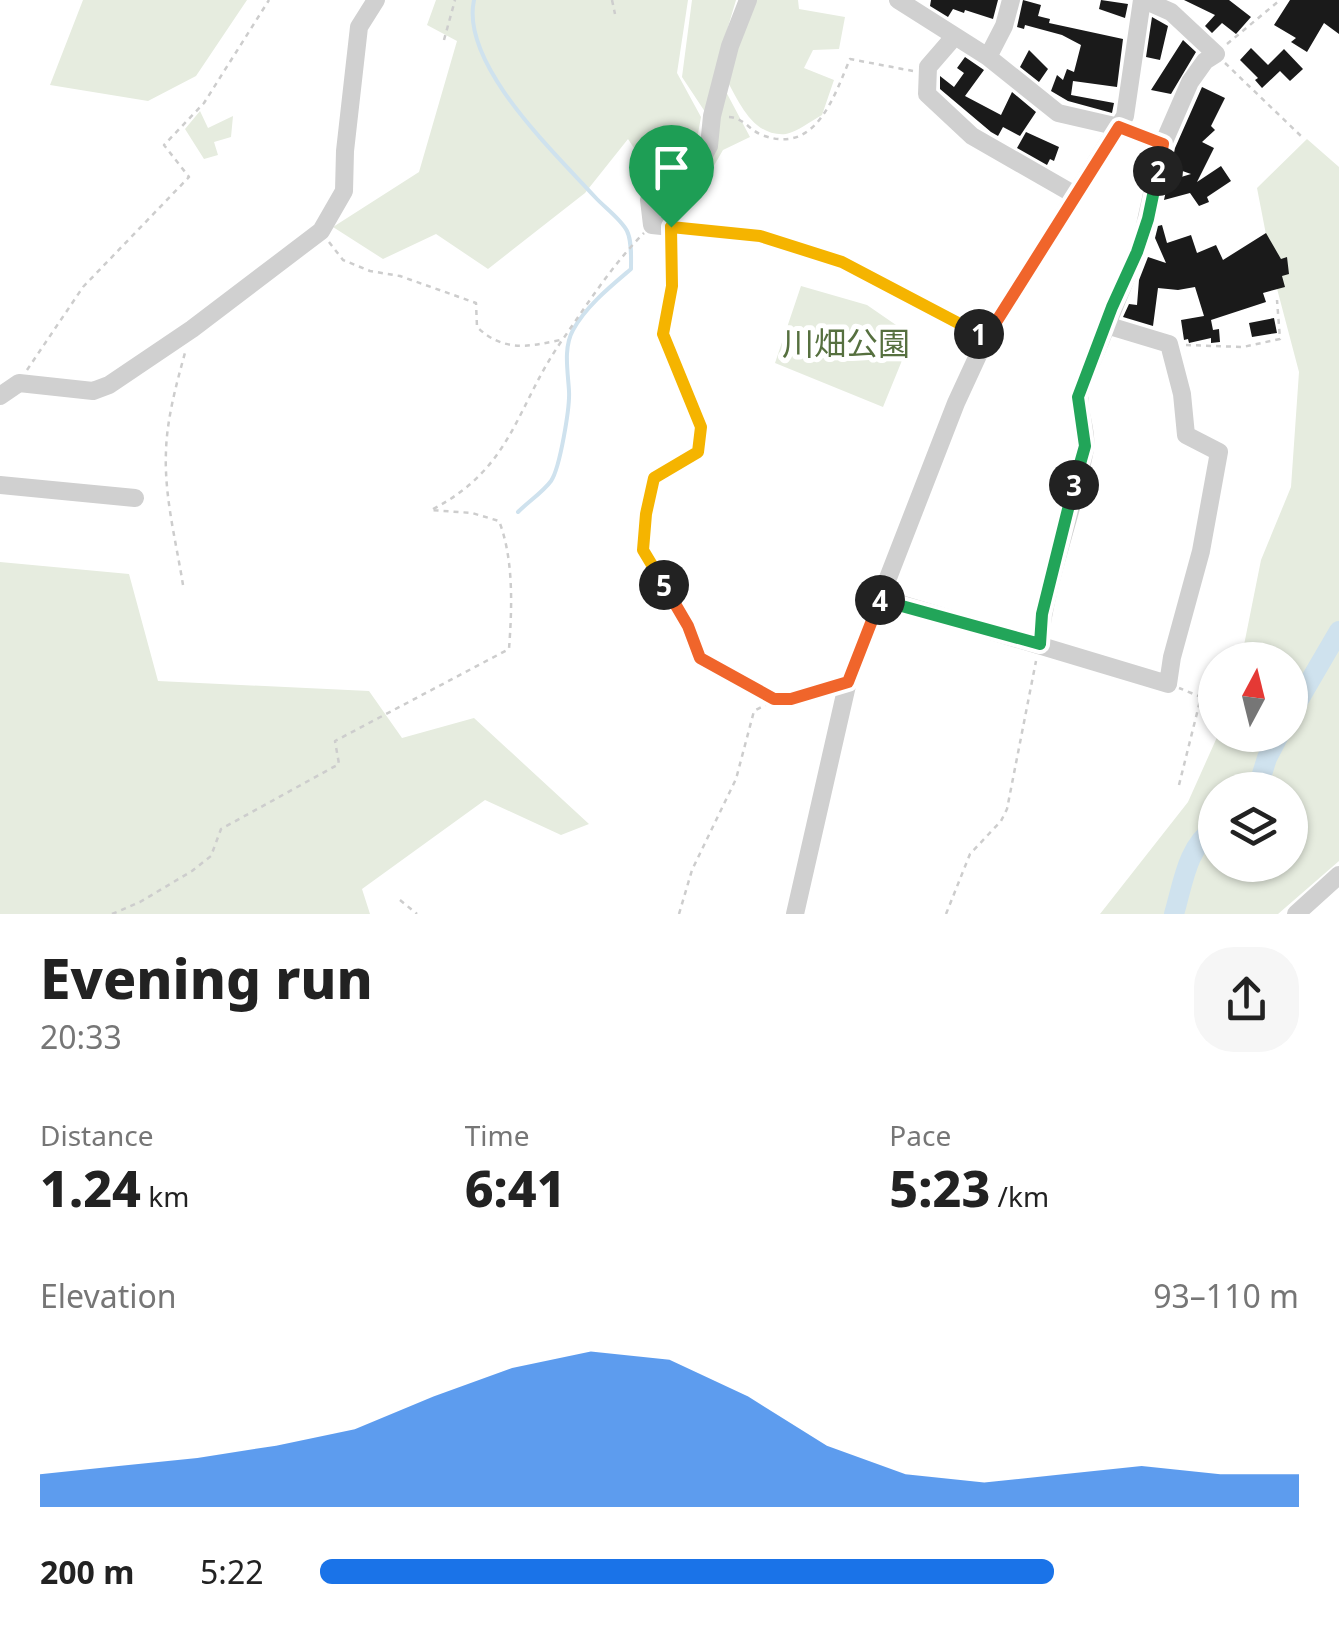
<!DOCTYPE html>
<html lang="en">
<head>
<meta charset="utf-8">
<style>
  :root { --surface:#fff; --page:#f6f6f6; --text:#222; --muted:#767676; --accent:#1a73e8 }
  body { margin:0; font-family:"Noto Sans","Noto Sans JP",sans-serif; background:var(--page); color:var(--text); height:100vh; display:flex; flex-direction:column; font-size:38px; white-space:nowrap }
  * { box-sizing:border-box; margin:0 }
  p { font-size:32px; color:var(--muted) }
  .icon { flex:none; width:55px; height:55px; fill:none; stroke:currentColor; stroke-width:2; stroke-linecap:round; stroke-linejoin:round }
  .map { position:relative; height:914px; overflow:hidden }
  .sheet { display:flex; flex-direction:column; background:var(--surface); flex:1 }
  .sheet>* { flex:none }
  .needle { width:65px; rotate:7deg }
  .buttons { position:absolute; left:1198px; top:642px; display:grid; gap:20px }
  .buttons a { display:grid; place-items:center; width:110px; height:110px; border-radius:50%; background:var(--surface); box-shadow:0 2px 8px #0004; font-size:50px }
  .pin { position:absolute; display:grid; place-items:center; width:85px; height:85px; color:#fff; margin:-102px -42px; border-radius:50% 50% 50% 0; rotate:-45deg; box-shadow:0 0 10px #0007 }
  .pin .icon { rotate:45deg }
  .km { position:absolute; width:50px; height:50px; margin:-25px; border-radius:50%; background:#222; color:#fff; font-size:28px; line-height:50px; text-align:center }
  .round { display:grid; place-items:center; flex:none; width:105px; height:105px; border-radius:40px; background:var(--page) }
  .summary { display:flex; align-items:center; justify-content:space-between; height:170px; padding:0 40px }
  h1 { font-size:55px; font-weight:800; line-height:75px }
  .stats { display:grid; grid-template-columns:repeat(3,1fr); gap:15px; height:170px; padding:10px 40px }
  .stats div { display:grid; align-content:center }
  .stats b { font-size:50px; font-weight:800 }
  .stats small { font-size:28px; font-weight:400 }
  .stats p { font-size:28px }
  .chart { height:280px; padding:20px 40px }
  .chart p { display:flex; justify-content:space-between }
  .chart svg { width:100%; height:180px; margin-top:10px; fill:var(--accent); opacity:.7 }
  ul { padding:0 40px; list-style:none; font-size:32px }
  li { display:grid; grid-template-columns:160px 120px 1fr; align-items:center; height:75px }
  li i { height:25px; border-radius:12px; background:var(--accent) }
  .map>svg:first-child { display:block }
  .green { fill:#e6ecdf; fill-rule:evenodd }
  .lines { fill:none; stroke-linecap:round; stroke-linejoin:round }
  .stream { stroke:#cfe2ee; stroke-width:4 }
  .river { stroke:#cfe2ee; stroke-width:20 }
  .building { fill:#1a1a1a }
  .path { stroke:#cdcdcd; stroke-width:2.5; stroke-dasharray:5 5; stroke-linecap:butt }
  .minor { stroke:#d0d0d0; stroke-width:18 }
  .split-1-casing { stroke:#fff; stroke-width:20 }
  .split-2-casing { stroke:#fff; stroke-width:20 }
  .split-3-casing { stroke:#fff; stroke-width:20 }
  .split-4-casing { stroke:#fff; stroke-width:20 }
  .split-5-casing { stroke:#fff; stroke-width:20 }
  .split-6-casing { stroke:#fff; stroke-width:20 }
  .split-1 { stroke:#f5b400; stroke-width:12 }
  .split-2 { stroke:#f0652b; stroke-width:12 }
  .split-3 { stroke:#22a559; stroke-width:12 }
  .split-4 { stroke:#22a559; stroke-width:12 }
  .split-5 { stroke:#f0652b; stroke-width:12 }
  .split-6 { stroke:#f5b400; stroke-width:12 }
  .labels { text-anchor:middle; stroke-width:10; stroke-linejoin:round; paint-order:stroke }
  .park-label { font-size:32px; fill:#56703f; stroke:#fff }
</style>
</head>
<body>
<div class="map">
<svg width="1339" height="914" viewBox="0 0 1339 914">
  <rect width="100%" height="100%" fill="#fff"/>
  <!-- green -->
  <path class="green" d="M83,0H247L196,76L148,101L50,85Z
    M436,0H688L677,73L701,117L696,145L645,165L628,139L585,193L488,269L436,234L383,259L333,227L419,172L457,41L427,25Z
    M692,0H736L715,71L750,137L723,150L701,188L670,180L717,130L682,77Z
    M755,0H798L799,9L845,17L839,49L813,50L804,68L834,80L822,115C811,121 797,132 786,134C752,137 739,101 725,77Z
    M200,111L208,128L233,116L231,137L214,142L218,155L204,159L185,129Z
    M1307,139L1339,167V861L1278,914H1100L1188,802L1218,735H1290V660H1241L1261,560L1291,487L1299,372L1275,281L1257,188ZM1215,790H1290V865H1215Z
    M801,286L867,305L912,336L883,407L775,363Z
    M0,562L129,574L158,681L369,691L402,738L474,718L589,824L561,835L485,800L362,889L370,914H0Z"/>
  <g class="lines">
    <!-- stream -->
    <path class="stream" d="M474,0C460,64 554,152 595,197C604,207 621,219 627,231C632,241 631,257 631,269C611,286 586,306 573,330C563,348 568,372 569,391C570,407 560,468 551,481C543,492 528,502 518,512"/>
    <!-- river -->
    <path class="river" d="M1290,715L1339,631
      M1257,790L1267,758L1279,735
      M1174,914C1183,884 1187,846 1215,828"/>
  </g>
  <!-- building -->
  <path class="building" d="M931,0H998L993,19L965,10L964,13L953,9L948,17L930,6Z
    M1023,0L1041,5L1038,16L1050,19L1049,23L1123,39L1117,87L1073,81L1071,95L1114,103L1112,113L1068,101L1051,91L1057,75L1063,80L1067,69L1074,72L1081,45L1062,35L1025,25L1024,29L1017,27Z
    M1101,0L1128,4L1125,18L1099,9Z
    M1184,0H1229L1251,17L1236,34L1222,23L1212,33L1205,26L1215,15Z
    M1290,0H1339V34L1324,23L1307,52L1291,42L1296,38L1274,25Z
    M1152,17L1168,26L1160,60L1146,57Z
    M1183,40L1196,52L1171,94L1151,90Z
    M1251,48L1268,65L1284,49L1303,69L1290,81L1280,71L1262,88L1255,80L1258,78L1240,60Z
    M1029,50L1048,69L1039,82L1020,67Z
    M965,57L984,70L965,96L1001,115L1012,92L1036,112L1020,136L1003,127L998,136L991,132L940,89V76L954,87L964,73L957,68Z
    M1202,87L1225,98L1211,126L1215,130L1202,142L1214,148L1197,182L1221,166L1231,181L1207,197L1209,202L1199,206L1190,193L1164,200L1168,181L1191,174L1171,167L1175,148Z
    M1026,132L1059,147L1054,161L1050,159L1047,165L1017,148Z
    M1162,225L1167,243L1191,235L1197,253L1216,245L1223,260L1266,233L1281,259L1287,257L1289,274L1282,276L1285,287L1263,293L1266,302L1211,320L1213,330L1219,329L1220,342L1211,343V338L1189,343L1188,339L1184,340L1181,320L1204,316L1195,287L1178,290L1158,288L1153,326L1123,317L1129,304L1137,305L1139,280L1148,257L1166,263L1155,238L1158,226Z
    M1274,318L1277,333L1252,337L1249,323Z"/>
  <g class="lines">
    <!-- path -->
    <path class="path" d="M612,0L615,14
      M444,40L455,0
      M1227,44L1280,0
      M1225,63L1301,136
      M729,117C744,118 749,130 762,135C816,156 834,96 850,59L913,71
      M329,242L343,260L370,271L400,276L476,303L477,327C503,352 528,347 560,340
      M671,244L672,286L663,334L701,427L697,452L654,478L645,515L643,549L688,627L700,658L774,699
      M1186,345L1243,347L1280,339L1277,300
      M27,370L83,287L189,177L164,145L204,103L269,0
      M433,509C514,467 516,405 563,339C588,303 613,264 644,233
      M183,585C176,541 164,496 166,451C167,417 177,382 186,349
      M1179,785L1201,697L1179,688
      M400,900L417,914
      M112,914L140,902L192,871L211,856L221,829L339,764L335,741L509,649C512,609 514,559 499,521L472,513L431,510
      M679,914L692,870L736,779L754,711C777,697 803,696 830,687
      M946,914L970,854L1001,821L1007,809L1036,661"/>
    <!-- minor -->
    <path class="minor" d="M748,0L730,46L712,116L709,146L704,155L657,178L649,200L652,225L760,236L842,262L986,338
      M898,0L988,57L1058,113L1119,127L1163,144
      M954,37L928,67L927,94L972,136L1075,195
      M988,57L1004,26L1011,0
      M0,396L19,383L93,391L109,385L192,329L321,231L344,191L345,151L359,27L376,0
      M0,485L135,498
      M881,598L1168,684L1172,657L1201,551L1219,452L1186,435L1182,394L1169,344L1106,325
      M1039,645C1046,577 1073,515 1085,449C1088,427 1075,409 1081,388L1142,239L1163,144L1190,82L1205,61L1216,54L1171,12L1144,0
      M795,914L848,681L956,403L986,338L1125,116L1142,0
      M1296,914L1339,875"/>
  </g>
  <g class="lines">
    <!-- split-1 casing -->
    <g class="split-1-casing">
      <path id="split-1" d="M671,227L760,236L842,262L979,334"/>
    </g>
    <!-- split-2 casing -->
    <g class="split-2-casing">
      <path id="split-2" d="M979,334L986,338L1119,127L1163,144L1158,171"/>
    </g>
    <!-- split-3 casing -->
    <g class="split-3-casing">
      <path id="split-3" d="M1074,485L1085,446L1078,397L1112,307L1137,252L1148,219L1158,171"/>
    </g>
    <!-- split-4 casing -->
    <g class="split-4-casing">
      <path id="split-4" d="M880,600L1040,644L1042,614L1074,485"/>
    </g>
    <!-- split-5 casing -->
    <g class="split-5-casing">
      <path id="split-5" d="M664,585L688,626L700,658L774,699H791L848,682L880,600"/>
    </g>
    <!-- split-6 casing -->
    <g class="split-6-casing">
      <path id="split-6" d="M664,585L643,550L646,514L654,478L698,452L701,427L663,334L672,286L671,227"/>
    </g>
    <!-- split-1 -->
    <use href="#split-1" class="split-1"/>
    <!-- split-2 -->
    <use href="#split-2" class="split-2"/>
    <!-- split-3 -->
    <use href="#split-3" class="split-3"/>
    <!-- split-4 -->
    <use href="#split-4" class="split-4"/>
    <!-- split-5 -->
    <use href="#split-5" class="split-5"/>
    <!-- split-6 -->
    <use href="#split-6" class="split-6"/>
  </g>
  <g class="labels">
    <!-- park labels -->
    <g class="park-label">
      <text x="846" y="355">川畑公園</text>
    </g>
  </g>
</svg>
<div class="buttons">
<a><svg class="needle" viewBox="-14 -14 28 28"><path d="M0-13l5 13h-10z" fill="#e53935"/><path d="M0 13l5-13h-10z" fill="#767676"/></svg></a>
<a><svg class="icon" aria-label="layers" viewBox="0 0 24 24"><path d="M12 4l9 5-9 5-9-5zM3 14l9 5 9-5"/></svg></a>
</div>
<div class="pin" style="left:671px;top:227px;background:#1e9e55"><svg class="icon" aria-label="arrive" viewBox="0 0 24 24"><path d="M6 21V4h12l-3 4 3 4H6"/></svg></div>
<b class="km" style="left:979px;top:334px">1</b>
<b class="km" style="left:1158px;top:171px">2</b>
<b class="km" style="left:1074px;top:485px">3</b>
<b class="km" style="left:880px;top:600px">4</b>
<b class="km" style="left:664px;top:585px">5</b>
</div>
<section class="sheet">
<div class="summary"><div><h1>Evening run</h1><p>20:33</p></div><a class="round"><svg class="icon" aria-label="share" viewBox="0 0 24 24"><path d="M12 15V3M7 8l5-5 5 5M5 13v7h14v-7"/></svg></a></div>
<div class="stats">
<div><p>Distance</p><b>1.24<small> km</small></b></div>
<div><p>Time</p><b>6:41</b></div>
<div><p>Pace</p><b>5:23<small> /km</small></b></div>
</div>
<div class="chart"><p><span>Elevation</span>93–110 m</p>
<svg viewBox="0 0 160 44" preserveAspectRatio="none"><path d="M0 44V36L10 34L20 32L30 29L40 25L50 17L60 10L70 6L80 8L90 17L100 29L110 36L120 38L130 36L140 34L150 36L160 36V44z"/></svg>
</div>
<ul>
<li><b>200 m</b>5:22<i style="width:75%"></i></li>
</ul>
</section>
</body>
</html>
